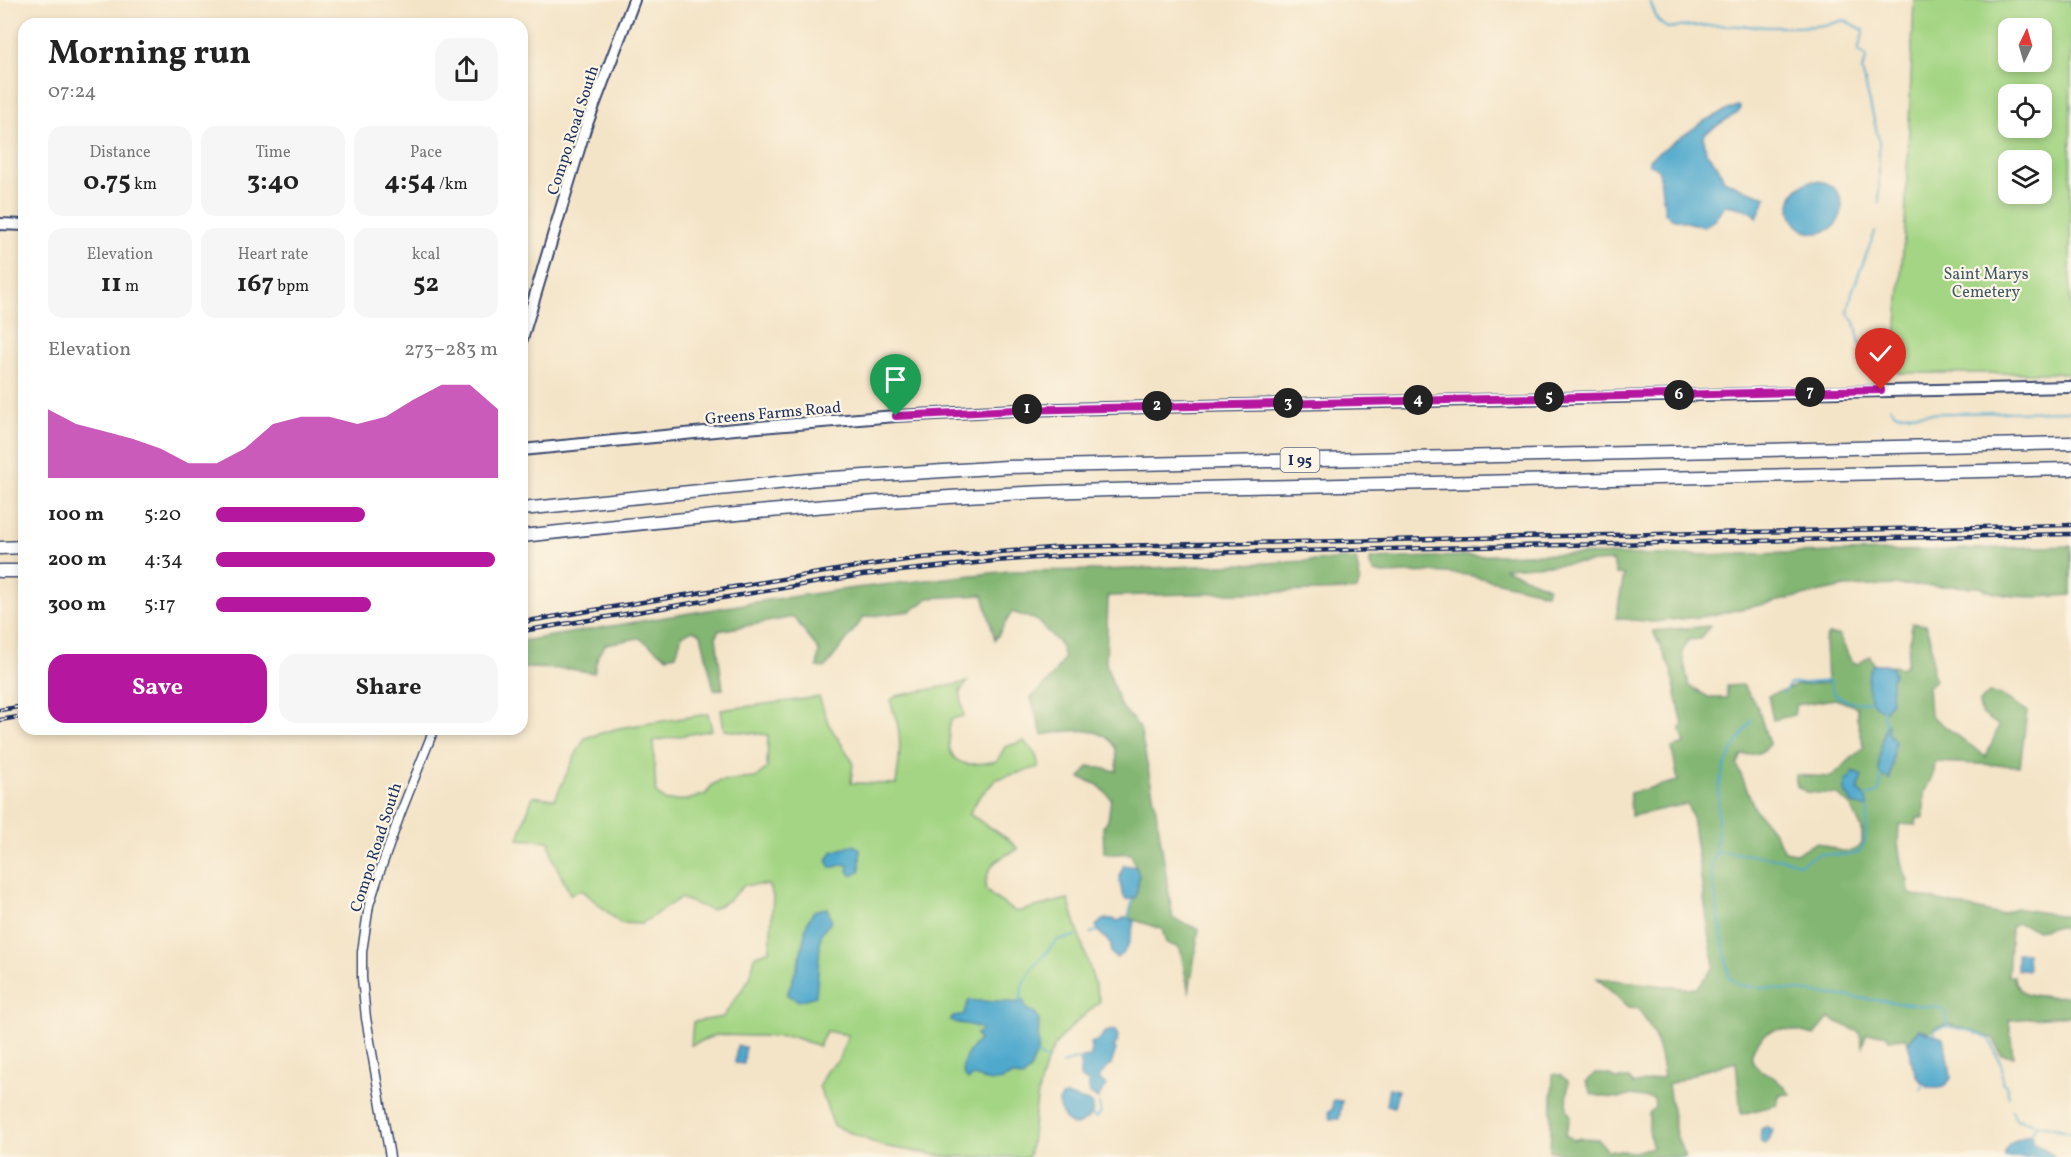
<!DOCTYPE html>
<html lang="en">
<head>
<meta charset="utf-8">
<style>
  :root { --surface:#fff; --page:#f6f6f6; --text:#222; --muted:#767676; --accent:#b5179e }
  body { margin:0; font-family:Vollkorn,serif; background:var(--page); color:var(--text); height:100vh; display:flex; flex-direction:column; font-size:22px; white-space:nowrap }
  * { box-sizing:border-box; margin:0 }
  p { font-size:20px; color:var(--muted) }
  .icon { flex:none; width:33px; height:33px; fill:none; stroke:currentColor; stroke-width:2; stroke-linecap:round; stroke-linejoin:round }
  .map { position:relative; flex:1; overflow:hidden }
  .side { position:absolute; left:18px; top:18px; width:510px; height:717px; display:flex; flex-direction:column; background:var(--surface); border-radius:18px; box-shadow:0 3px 9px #0003 }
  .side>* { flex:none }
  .needle { width:39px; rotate:5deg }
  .buttons { position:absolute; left:1998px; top:18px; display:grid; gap:12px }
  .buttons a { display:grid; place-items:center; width:54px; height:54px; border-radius:12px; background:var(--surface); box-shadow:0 3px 9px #0003; font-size:30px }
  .pin { position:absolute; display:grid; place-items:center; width:51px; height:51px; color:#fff; margin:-62px -26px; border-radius:50% 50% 50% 0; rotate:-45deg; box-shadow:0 0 6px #0007 }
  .pin .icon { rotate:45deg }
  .km { position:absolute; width:30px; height:30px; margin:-15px; border-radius:50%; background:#222; color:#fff; font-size:16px; line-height:30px; text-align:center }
  .round { display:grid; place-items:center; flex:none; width:63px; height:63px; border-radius:18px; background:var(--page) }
  .summary { display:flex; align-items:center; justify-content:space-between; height:102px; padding:0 30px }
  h1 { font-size:33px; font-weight:700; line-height:45px }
  .stats { display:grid; grid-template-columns:repeat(3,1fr); gap:9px; height:102px; padding:6px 30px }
  .stats div { display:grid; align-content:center; border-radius:15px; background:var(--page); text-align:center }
  .stats b { font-size:26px; font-weight:700 }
  .stats small { font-size:16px; font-weight:400 }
  .stats p { font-size:16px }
  .chart { height:168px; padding:12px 30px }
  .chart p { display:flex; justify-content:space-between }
  .chart svg { width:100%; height:108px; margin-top:6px; fill:var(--accent); opacity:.7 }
  .button { display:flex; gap:12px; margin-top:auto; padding:12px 30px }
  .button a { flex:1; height:69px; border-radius:18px; background:var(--accent); color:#fff; font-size:24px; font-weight:700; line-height:69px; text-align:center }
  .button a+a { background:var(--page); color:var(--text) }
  ul { padding:0 30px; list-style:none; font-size:20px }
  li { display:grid; grid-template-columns:96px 72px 1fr; align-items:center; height:45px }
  li i { height:15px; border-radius:8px; background:var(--accent) }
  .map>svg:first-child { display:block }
  .green { fill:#a4d584; stroke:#608271; stroke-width:1.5; fill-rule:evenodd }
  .forest { fill:#83b672; stroke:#4f7268; stroke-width:1.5 }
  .water { fill:#4fa9cd; stroke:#356c96; stroke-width:1.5 }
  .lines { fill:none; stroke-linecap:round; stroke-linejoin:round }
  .stream { stroke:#4fa9cd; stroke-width:2 }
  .minor-casing { stroke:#3c4a6e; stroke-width:11 }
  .major-casing { stroke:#3c4a6e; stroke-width:14 }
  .highway-casing { stroke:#3c4a6e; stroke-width:15 }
  .minor { stroke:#fff; stroke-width:8 }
  .major { stroke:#fff; stroke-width:10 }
  .highway { stroke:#fff; stroke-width:12 }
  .rail-casing { stroke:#1b2f5e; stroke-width:4.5 }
  .rail { stroke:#fcf5e5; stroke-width:2; stroke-dasharray:7; stroke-linecap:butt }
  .route-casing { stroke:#fff; stroke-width:12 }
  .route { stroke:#b5179e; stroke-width:8 }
  .labels { text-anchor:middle; stroke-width:4.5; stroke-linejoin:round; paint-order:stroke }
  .shield { fill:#fcf5e5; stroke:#5e6a86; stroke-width:1.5 }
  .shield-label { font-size:15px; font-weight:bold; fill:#1b2f5e }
  .street-label { font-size:16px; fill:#1b2f5e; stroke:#fcf5e5 }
  .park-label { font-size:16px; fill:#3d5868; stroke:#fcf5e5 }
</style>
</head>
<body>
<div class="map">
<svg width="2071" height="1157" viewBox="0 0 2071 1157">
  <rect width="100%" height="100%" fill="#fcf5e5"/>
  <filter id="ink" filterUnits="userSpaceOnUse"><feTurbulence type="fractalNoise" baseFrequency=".0167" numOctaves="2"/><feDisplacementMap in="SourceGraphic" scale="12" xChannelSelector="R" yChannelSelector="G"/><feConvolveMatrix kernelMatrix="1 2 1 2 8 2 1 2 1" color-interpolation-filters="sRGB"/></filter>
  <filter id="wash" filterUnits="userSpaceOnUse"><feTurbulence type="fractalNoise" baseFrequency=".008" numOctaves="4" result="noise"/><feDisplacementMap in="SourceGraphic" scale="24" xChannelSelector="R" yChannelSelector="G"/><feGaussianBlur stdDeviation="1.35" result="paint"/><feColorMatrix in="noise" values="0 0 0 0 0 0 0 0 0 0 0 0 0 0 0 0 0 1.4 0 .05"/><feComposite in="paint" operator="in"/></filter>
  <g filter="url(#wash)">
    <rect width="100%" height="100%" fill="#f4e4c7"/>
    <!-- green -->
    <path class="green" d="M1914,0H2071L2070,373H1898L1894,362L1905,225ZM2008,28H2042V62H2008ZM2008,94H2042V128H2008ZM2008,160H2042V194H2008Z
      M968,682L960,691L964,716L951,719C948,727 949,735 949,744C952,771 979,764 997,761L1005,747L1024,741L1036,755L1039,767L997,779L979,797L969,814L1008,839L1018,849C996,860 988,862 985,888L993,897L1016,912L1068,899L1100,1001C1087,1014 1070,1026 1059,1040C1036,1069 1035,1121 1029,1157H949L882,1146L834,1126L819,1086L827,1069L838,1061L848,1035L826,1031L819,1046L793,1037L716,1035L691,1045L693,1022L723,1017L750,978L755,956L770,950L773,896L768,885H745L729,900L711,910L680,898L641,924L620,923L582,890L570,894L553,859L549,841L518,839L533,796L555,799L574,758L585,738L619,728L708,714L712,730L653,741L656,793L666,801L688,800L706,794L712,785L719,781L755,778L767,768L768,735L724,730L721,710L819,697L829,725L853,762L851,783L896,784C899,764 902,742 897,722C895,714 891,708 891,700L896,696Z"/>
    <!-- forest -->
    <path class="forest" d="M2071,546V595C2044,597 2004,600 1980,587L1899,585L1845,587L1708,616L1653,622L1616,618L1624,575L1616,574L1613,561L1503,568L1548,587L1546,593L1468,575L1434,572L1383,574L1374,572L1370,565V559L1530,554L1691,555L1943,550Z
      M1356,559L1360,580L1357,590L1108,596L1106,664L1120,705L1140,728L1155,804L1173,919L1199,929L1189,993L1180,948L1166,943L1162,929L1128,918L1133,899L1136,897L1139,876L1131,854C1121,852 1113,856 1104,853L1103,827L1108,820L1111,798L1098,785L1080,778L1089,766L1117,771C1116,764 1118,753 1115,747C1102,723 1064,731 1042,735L1031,698L1052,677L1064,658L1060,644L1036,620L1012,612L995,640L983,595L929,598L911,611L864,617L825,668L817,667L819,651L794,617L718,631L716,637L723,689L714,690L701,634L693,630L682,635L676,655L667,657L639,638L606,644L598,655L594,673L570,669L522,668V641L768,600L855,588L1009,571L1105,570Z
      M1912,623L1926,625L1931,639L1933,676L1935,680L1928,687L1930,715L1986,757L1999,726L1981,713L1979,703L1989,693L2001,695L2027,711L2020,766L1935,762L1934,772L1924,793V818H1917L1916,825L1899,824L1898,843L1901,862L1908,881L1909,894L2001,915L2015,908L2058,915H2071V928L2055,927L2038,930L2017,923L2011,927L2008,976H2014C2014,1002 2054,996 2071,996V1015L2009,1020L2013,1056L2001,1054L1993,1038L1949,1024L1935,1028L1928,1033L1925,1030L1914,1034L1908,1043L1907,1038L1889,1039L1886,1034H1866L1863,1046L1859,1032L1829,1018L1815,1035C1791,1030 1770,1021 1755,1046C1752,1051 1750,1058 1754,1064C1758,1071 1767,1072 1773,1077C1779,1081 1785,1088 1790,1094L1779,1095L1777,1105L1741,1114L1736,1062L1698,1072L1668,1085L1676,1135L1685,1157H1582L1550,1151L1553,1074L1560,1075L1568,1081L1567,1110L1571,1116L1565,1135L1574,1140L1580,1138L1598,1139L1607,1150L1635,1152L1652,1147L1649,1129V1113L1655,1107L1654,1099L1632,1095L1621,1098L1605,1097L1592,1094L1586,1082L1595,1073L1610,1075L1615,1079H1629L1633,1085L1664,1077C1659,1046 1656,1033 1638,1008L1628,1007L1597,978L1683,988H1697L1714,967L1692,817L1687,804L1631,816L1630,793L1678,781L1672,748L1685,744L1680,728L1683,726L1671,670L1653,631L1710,626L1701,639L1688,640L1682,653L1689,686L1710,698H1727V686L1743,685L1758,708L1769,744C1763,754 1753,755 1742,755L1737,765L1755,809L1773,831L1785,851L1796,853L1817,842C1833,848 1848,859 1862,844V829L1851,807L1837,794L1806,792L1797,786L1795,775L1831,777L1864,747L1857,718V707L1835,699L1796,705L1794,715L1773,720L1768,696L1798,685L1827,683L1825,641L1828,635H1839L1851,661L1858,664L1870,656L1874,664H1885L1901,668L1907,664Z"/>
    <!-- water -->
    <path class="water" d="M1737,106L1740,107L1739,112L1705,133L1704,138L1706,152C1714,160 1720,168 1724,180L1745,190L1766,197L1757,218C1749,208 1738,207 1725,205L1714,220L1704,227L1672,218L1665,213L1659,171L1655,167L1649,164V159L1706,120Z
      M1790 207a26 26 0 1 1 52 0a26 26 0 1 1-52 0Z
      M1874,664H1885L1892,667L1894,676L1892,678L1891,702L1885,710C1867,710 1863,674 1874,664Z
      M1888,724C1887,731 1888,735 1894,739L1895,743L1890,779L1880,775C1877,763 1883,737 1886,725Z
      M1853,772L1862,776L1858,790L1865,797L1868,808L1853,804L1845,792V781L1850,779Z
      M854,845L860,849V871L854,875H851L848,871L849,866L844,864L831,868L827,860L832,852Z
      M1124,865L1136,867L1139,876L1136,897L1127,900C1119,892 1118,875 1124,865Z
      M827,908L832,921L821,933L816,996L799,1001L787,995C793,979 799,964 802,948C806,930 803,928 814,911Z
      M1126,917L1134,921C1131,936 1130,951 1116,958L1111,953V944L1100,933L1096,926C1102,919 1110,917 1118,921Z
      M2017,953H2027L2028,970H2017Z
      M969,1000C981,1002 987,1002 999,1001C1009,1001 1014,1005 1023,1000L1027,1009L1036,1015L1039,1021L1038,1049L1030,1070L1023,1078L1012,1075C998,1084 990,1082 974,1076L968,1080C955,1068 969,1050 979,1040L976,1034L982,1030C972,1023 962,1025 950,1021L953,1017L963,1015Z
      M1919,1029L1943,1038L1949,1061L1951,1079C1947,1085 1945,1087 1939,1088C1920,1091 1915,1072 1910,1058L1911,1054L1908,1043Z
      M1115,1030L1118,1036L1117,1043L1114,1046L1116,1049L1111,1065L1100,1075V1080L1106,1085L1098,1099L1090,1094L1088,1082L1080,1077L1081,1058L1091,1057V1043L1099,1040L1105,1032Z
      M737,1046L745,1047L744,1064L735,1063Z
      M1389,1088L1398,1090L1394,1107L1386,1105Z
      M1066,1095L1091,1103L1093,1106L1092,1115C1087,1119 1081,1125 1074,1125C1067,1125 1060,1112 1059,1106C1058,1102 1060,1100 1062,1097Z
      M1333,1100L1342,1101L1339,1119H1330L1328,1112L1332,1110Z
      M1767,1126L1773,1130L1768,1142L1764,1144L1760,1141L1761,1129Z
      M2028,1135L2033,1136L2032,1142L2050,1152L2054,1157H2005C2004,1143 2017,1140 2028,1135Z"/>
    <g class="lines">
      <!-- stream -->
      <path class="stream" d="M1649,0L1658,21L1667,28C1703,24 1739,26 1775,27C1798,27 1822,28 1844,20L1864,30L1858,51L1867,56L1862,70L1879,141V203
        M1866,370L1855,322L1848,313L1852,292L1875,232
        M1890,407L1896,414L2071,411
        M1783,693L1790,684L1830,681L1833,693C1846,703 1855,704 1871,701
        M1882,710L1886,725
        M1865,797C1883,792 1878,792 1882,776
        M1868,808L1864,845L1859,852L1850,855L1818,854L1800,864C1790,858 1729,852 1715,853L1711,870L1729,977L1741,986L1801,991L1941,1008L1945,1013L1947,1026L1971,1031L1990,1039L2002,1067V1082L2006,1085L2009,1096
        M1715,853C1720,829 1716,806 1720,782C1724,760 1740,739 1752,720
        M1128,918L1133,899
        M1090,933L1098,931
        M1021,1001L1022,986L1031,970L1057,940L1076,936
        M1934,1033L1936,1029L1947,1026
        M1035,1053L1047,1060
        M1062,1064L1075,1059L1081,1060
        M1921,1090L1924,1085
        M2012,1110L2016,1119L2023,1121L2071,1132
        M1092,1115L1096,1118L1101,1113L1099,1104
        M2030,1135L2036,1126"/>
    </g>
  </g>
  <g filter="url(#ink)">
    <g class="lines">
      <!-- minor casing -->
      <g class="minor-casing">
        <path id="minor" d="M390,1157L366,1018L362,978V952L369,905L379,874L401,812L434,729"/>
      </g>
      <!-- major casing -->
      <g class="major-casing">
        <path id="major" d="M0,224L24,225
          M522,339L585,129L634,0
          M522,450L735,429L896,416L1016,410L2071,387"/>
      </g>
      <!-- highway casing -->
      <g class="highway-casing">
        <path id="highway" d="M522,509L817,479L1007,467L2071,443
          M522,536C717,515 912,495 1109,490L2071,469
          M0,548L24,547
          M0,571H24"/>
      </g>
      <!-- minor -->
      <use href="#minor" class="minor"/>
      <!-- major -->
      <use href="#major" class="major"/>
      <!-- highway -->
      <use href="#highway" class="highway"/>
      <!-- rail casing -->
      <g class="rail-casing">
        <path id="rail" d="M522,622L861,566L921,558L1064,547L2071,525
          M522,631L862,575L995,561L1064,556L2071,534
          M0,710L24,706
          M0,720L24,716"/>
      </g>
      <!-- rail -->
      <use href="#rail" class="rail"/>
    </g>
  </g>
  <g class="lines" filter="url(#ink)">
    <!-- route casing -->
    <g class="route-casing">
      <path id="route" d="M896,416L1016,410L1881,390"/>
    </g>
    <!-- route -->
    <use href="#route" class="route"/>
  </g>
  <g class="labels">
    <!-- shield labels -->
    <rect class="shield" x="1280.5" y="448" width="39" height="24" rx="4.5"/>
    <g class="shield-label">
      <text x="1300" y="465">I 95</text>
    </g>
    <!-- street labels -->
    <g class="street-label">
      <text transform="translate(572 130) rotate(-72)" y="6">Compo Road South</text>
      <text transform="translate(773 412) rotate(-5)" y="6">Greens Farms Road</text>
      <text transform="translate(375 847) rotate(-72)" y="6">Compo Road South</text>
    </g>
    <!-- park labels -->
    <g class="park-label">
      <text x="1986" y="279">Saint Marys<tspan x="1986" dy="18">Cemetery</tspan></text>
    </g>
  </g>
</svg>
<div class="buttons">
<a><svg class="needle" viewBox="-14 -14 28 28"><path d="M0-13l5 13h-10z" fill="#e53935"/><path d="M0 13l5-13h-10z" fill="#767676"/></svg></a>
<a><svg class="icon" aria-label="locate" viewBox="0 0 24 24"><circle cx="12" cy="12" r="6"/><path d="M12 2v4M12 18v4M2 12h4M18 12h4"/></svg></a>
<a><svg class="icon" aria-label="layers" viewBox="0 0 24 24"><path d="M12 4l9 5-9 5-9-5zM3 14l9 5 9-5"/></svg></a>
</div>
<div class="pin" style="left:896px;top:416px;background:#1e9e55"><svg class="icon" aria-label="arrive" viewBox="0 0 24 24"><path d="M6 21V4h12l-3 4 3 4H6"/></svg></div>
<div class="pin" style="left:1881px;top:390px;background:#d93025"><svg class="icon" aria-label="check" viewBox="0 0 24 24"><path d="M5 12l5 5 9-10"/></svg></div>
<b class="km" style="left:1027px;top:409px">1</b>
<b class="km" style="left:1157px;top:406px">2</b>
<b class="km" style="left:1288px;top:403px">3</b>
<b class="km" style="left:1418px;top:400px">4</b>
<b class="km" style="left:1549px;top:397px">5</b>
<b class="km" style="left:1679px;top:395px">6</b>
<b class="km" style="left:1810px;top:392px">7</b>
<section class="side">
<div class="summary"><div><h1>Morning run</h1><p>07:24</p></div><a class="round"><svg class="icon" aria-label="share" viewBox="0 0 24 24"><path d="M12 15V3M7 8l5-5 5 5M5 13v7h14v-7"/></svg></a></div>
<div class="stats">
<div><p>Distance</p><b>0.75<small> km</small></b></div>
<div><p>Time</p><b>3:40</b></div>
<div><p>Pace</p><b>4:54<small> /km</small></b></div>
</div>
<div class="stats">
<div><p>Elevation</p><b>11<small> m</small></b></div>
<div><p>Heart rate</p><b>167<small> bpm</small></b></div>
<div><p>kcal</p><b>52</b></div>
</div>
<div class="chart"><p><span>Elevation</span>273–283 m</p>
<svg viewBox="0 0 160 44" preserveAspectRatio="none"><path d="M0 44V16L10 22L20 25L30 28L40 32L50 38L60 38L70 32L80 22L90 19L100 19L110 22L120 19L130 12L140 6L150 6L160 16V44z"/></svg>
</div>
<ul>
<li><b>100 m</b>5:20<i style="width:53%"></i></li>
<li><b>200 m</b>4:34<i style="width:99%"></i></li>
<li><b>300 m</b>5:17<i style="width:55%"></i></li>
</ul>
<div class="button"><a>Save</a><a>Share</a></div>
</section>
</div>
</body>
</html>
